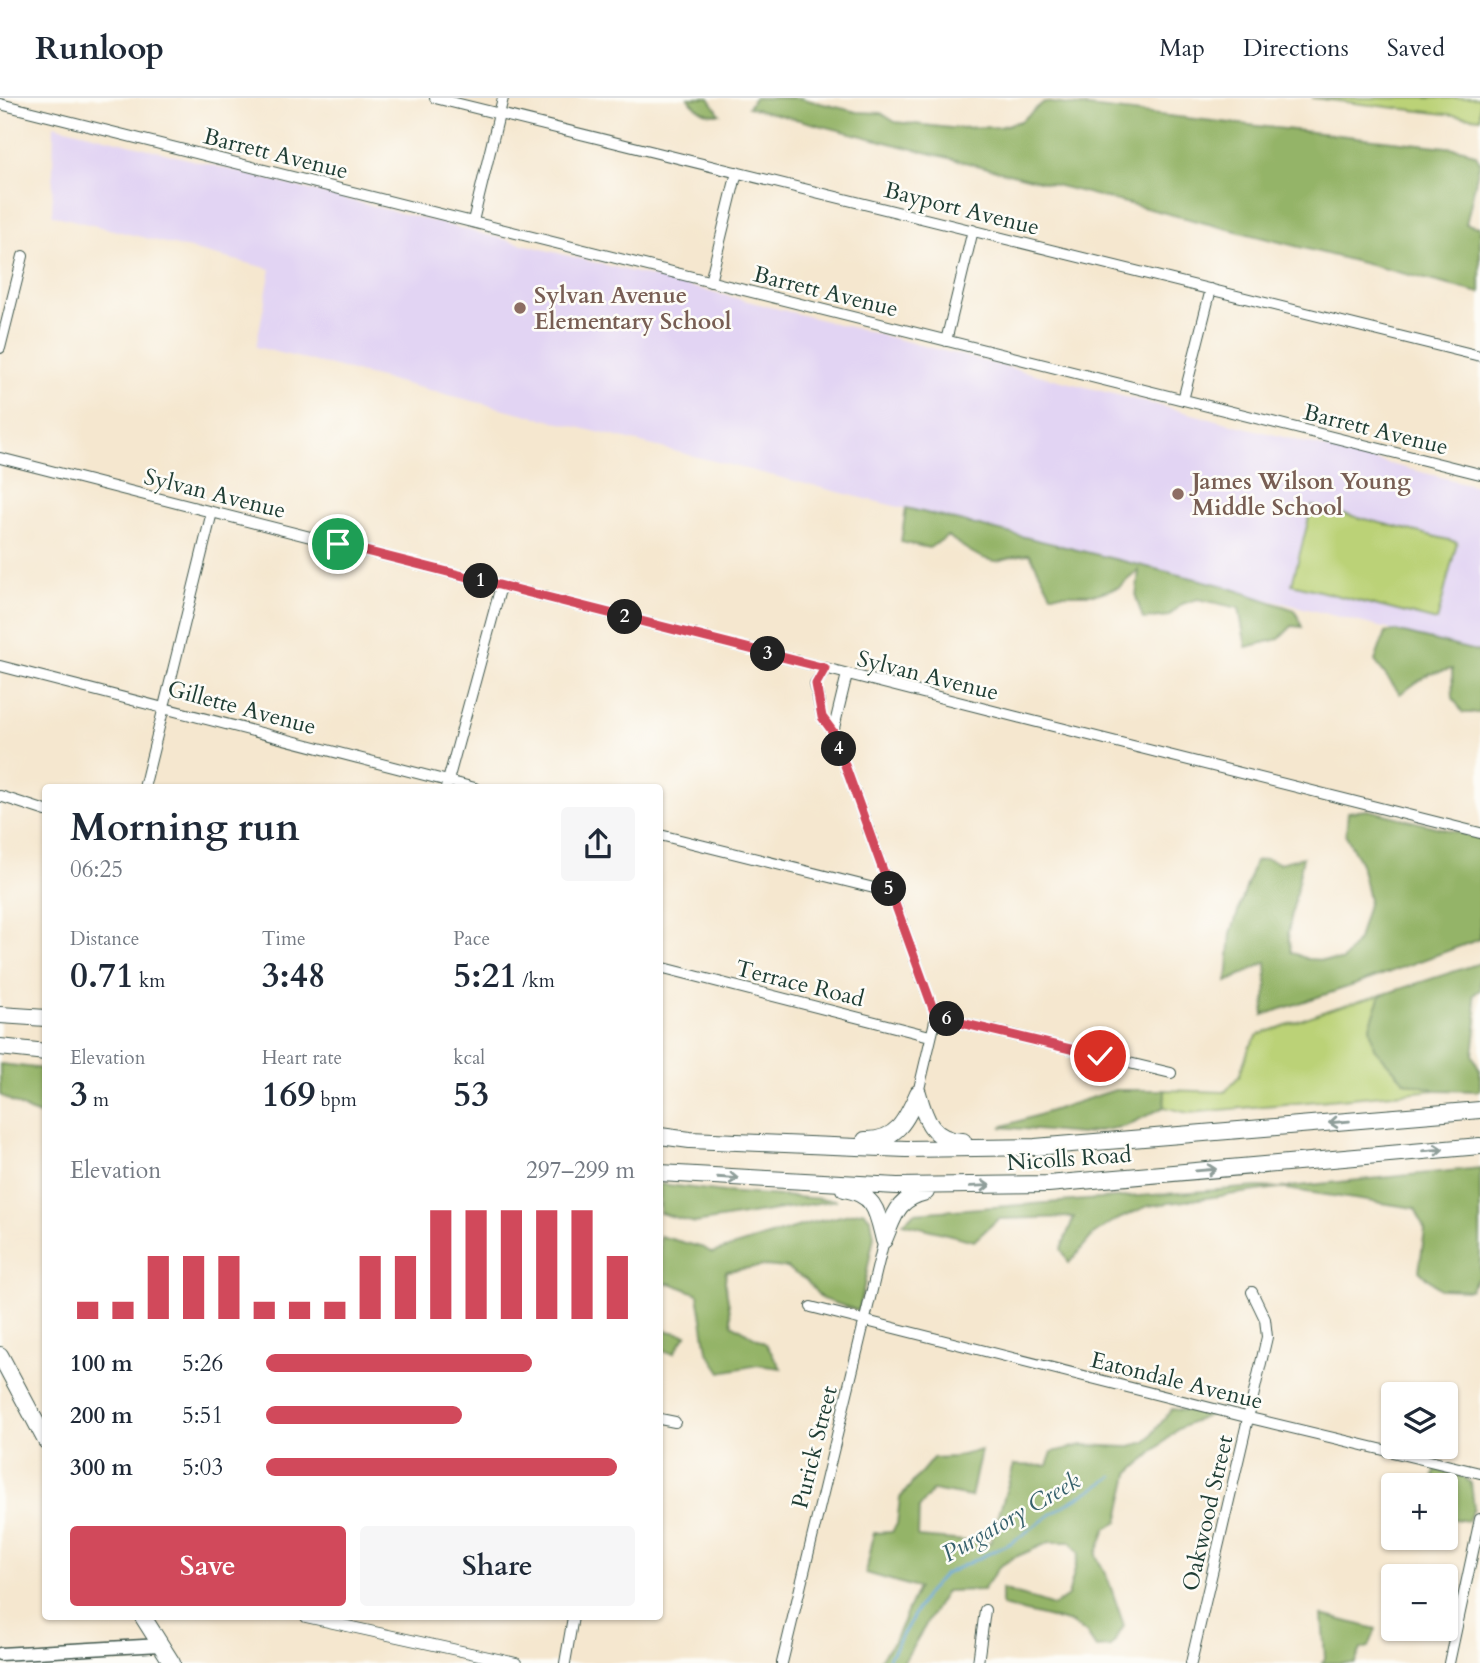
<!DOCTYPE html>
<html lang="en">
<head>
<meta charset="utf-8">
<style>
  :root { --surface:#fff; --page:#f6f6f7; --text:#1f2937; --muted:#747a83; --line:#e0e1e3; --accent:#d1495b }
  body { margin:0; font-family:Cardo,serif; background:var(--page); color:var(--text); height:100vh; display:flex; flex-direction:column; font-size:26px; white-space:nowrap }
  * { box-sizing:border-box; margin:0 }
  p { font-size:23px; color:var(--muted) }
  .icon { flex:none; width:38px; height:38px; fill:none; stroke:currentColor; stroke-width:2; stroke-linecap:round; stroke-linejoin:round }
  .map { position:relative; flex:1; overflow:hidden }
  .details { position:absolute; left:42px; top:686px; width:621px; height:836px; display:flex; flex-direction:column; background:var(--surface); border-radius:7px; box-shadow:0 2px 5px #0004 }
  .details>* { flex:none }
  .tools { position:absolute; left:1381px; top:1284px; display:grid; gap:14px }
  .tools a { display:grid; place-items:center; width:77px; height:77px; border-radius:7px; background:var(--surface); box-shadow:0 2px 5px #0004; font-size:35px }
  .pin { position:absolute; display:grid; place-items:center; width:60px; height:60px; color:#fff; margin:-30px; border:4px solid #fff; border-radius:50%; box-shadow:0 2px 7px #0007 }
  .km { position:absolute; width:35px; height:35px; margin:-18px; border-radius:50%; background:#222; color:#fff; font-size:19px; line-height:35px; text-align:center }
  .round { display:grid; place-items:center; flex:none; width:74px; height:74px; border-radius:7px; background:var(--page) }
  .summary { display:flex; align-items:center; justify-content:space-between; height:119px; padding:0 28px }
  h1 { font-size:38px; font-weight:700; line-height:52px }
  .metrics { display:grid; grid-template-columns:repeat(3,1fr); gap:10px; height:119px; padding:7px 28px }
  .metrics div { display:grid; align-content:center }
  .metrics b { font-size:35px; font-weight:700 }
  .metrics small { font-size:19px; font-weight:400 }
  .metrics p { font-size:19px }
  .chart { height:196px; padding:14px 28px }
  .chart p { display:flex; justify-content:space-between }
  .chart svg { width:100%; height:126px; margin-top:7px; stroke:var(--accent); stroke-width:6 }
  .cta { display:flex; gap:14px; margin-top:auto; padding:14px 28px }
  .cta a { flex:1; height:80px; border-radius:7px; background:var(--accent); color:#fff; font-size:28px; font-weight:700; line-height:80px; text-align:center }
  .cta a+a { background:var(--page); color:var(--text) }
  ul { padding:0 28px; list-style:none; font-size:23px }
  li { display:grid; grid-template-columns:112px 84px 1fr; align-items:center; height:52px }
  li i { height:18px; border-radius:9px; background:var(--accent) }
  header { display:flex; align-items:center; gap:42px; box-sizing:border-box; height:98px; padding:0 35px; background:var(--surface); border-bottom:2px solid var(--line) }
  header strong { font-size:33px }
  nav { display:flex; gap:38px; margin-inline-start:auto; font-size:24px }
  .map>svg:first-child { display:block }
  .built { fill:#e2d4f3 }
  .green { fill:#bbd277; stroke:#6d8856; stroke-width:2 }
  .forest { fill:#94b468; stroke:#5a784e; stroke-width:2 }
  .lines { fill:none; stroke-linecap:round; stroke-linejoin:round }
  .stream { stroke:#5ea2d3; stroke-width:2.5 }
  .minor-casing { stroke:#3f564b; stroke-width:12 }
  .tertiary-casing { stroke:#3f564b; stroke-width:15 }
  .primary-casing { stroke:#3f564b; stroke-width:18 }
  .trunk-casing { stroke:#3f564b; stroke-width:18 }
  .minor { stroke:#fff; stroke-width:10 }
  .tertiary { stroke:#fff; stroke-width:12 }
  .primary { stroke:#fff; stroke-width:16 }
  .trunk { stroke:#fff; stroke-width:16 }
  .oneway { stroke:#8f9e9a }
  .route-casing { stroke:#fff; stroke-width:14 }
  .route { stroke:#d1495b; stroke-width:9 }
  .education-dot { fill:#8d6e63; stroke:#fdfcf7; stroke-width:2.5 }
  .labels { text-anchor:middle; stroke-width:5; stroke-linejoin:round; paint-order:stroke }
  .street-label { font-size:23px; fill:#1f3d34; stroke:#fdfcf7 }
  .education-label { font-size:23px; font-weight:bold; fill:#785e54; stroke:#fdfcf7; text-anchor:start }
  .water-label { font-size:24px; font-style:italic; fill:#35606c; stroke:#fdfcf7 }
</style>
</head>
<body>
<header>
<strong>Runloop</strong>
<nav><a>Map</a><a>Directions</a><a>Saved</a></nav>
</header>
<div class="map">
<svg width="1480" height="1565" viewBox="0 0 1480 1565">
  <rect width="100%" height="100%" fill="#fdfcf7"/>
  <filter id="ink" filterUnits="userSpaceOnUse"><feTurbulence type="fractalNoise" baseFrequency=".0143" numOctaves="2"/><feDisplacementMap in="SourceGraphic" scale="14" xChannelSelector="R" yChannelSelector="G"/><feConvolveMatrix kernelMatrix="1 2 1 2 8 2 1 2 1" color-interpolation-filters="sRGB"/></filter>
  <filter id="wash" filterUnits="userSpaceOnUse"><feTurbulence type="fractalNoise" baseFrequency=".00686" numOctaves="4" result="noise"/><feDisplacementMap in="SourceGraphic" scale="28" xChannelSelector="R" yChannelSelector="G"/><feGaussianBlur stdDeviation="1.57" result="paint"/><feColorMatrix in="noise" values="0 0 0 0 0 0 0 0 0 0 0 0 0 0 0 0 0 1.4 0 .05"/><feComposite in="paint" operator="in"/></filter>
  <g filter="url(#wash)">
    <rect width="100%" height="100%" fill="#f5e7cf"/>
    <!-- built -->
    <path class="built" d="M54,27L1480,389V554L256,249L271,171L52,117Z"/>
    <!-- green -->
    <path class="green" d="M1312,0H1480V20Z
      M1312,408L1457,444L1437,523L1292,486Z
      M1381,897L1370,928L1374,950L1436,992L1188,1015L1164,1009L1165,992L1225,994L1239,978L1249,950L1258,937L1331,911Z"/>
    <!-- forest -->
    <path class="forest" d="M688,0H709L720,16C705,17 697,11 688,0Z
      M754,0H799L857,14L881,15L895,24L951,30L999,29L1021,23L1044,4L1464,51L1476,57L1480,64L1466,126L1480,129V195L748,9Z
      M906,410L1221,487L1295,512L1302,529L1292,528L1279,541L1246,549L1239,510L1198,501L1182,506L1169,518L1143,521L1136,499L1139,472L1119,489L1096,496H1051L1030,456C1017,456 1003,463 995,463C980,462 960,447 948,438L929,450L901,444Z
      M1396,533L1480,554V615H1463L1453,600L1452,571L1429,576L1400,596L1375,563L1385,535Z
      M1368,712L1480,740V841L1357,886L1263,917L1267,886L1266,864L1227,884L1231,835L1255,763L1266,761L1279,765L1303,759L1288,835L1291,854L1307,861L1342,863L1358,842L1369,802L1361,766L1346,737L1348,714Z
      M1480,865V892L1473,897L1477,922L1473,957L1480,973V993L1436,992L1405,984L1374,950L1370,928L1381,897Z
      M0,966L45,971V1019L29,1013L0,997Z
      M1115,992H1165L1164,1009L1126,1028L1081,1036L1001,1029Z
      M1480,1070V1177L1470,1192L1440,1191L1419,1173L1425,1132L1415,1110L1279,1090L1148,1108L1112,1124L1093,1137L1069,1165L1061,1151L1074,1119L998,1121L974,1143L903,1125L914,1115L1258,1089L1279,1090Z
      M660,1086L724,1094L837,1102L695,1125L660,1115Z
      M863,1113L871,1121L874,1138L859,1213L822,1201L806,1182L786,1170L765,1168L726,1173L725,1184L732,1226L766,1246L781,1270L758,1267L721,1274L707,1253L698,1196L670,1185L660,1187V1138L704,1150L712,1155L810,1125Z
      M660,1231L686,1237L674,1255L660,1253Z
      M1172,1311L1211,1316L1178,1331L1129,1376L1118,1424L1106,1431L1096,1457L1109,1484L1124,1528L1111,1549L1096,1550L1086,1535L1071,1525L1002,1508V1491L1053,1508L1068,1498L1079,1455L1071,1444H1050L1013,1460L999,1469L983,1492L946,1493L903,1565H877L894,1543L918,1490L866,1475L874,1435L892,1434L897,1426L900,1400L933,1360L954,1359L981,1352L971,1399L933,1392L919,1410L918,1439L990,1445L1014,1367L1047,1368L1052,1354L1083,1347L1126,1349L1146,1344Z
      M1436,1371L1463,1379L1471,1385L1474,1410L1468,1423L1446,1420V1388H1431Z
      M1322,1517L1376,1531L1369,1549L1361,1551L1355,1565H1322L1325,1560Z"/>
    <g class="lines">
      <!-- stream -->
      <path class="stream" d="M886,1565L925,1498L943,1477L1011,1445L1060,1410L1113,1379"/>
    </g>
  </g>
  <g filter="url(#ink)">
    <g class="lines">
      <!-- minor casing -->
      <g class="minor-casing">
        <path id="minor" d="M435,0L1480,258
          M0,6L1480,376
          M473,123L503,0
          M710,184L737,74
          M946,243L973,132
          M0,250L23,158
          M1183,302L1211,191
          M0,360L1017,619L1480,735
          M0,568L475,690
          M826,570L815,586L822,619L833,634L847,576
          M833,634L936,919L918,995
          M144,690L212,414
          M446,690L501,488
          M0,698L46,713
          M660,737L890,794
          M660,869L930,938
          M936,919L1171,975
          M811,1209L1250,1320L1480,1375
          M660,1321L675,1324
          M306,1519L516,1565
          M565,1565L573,1519
          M782,1565L884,1142
          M978,1565L985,1512
          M1191,1565L1267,1239L1265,1221L1252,1194
          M1449,1565L1480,1421"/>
      </g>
      <!-- tertiary casing -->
      <g class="tertiary-casing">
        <path id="tertiary" d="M0,1556L161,1547"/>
      </g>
      <!-- primary casing -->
      <g class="primary-casing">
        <path id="primary" d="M0,1257L46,1343
          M143,1519L172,1565"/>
      </g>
      <!-- trunk casing -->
      <g class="trunk-casing">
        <path id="trunk" d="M0,917L46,920
          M0,949L46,954
          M918,995C925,1021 932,1043 963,1043
          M660,1038L690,1042L906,1051L1035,1049L1480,1012
          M865,1042C897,1043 906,1022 918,995
          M660,1075L897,1088L1048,1086L1480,1048
          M844,1091C876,1097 877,1114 884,1142
          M884,1142C895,1116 897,1101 926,1094"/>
      </g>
      <!-- minor -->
      <use href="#minor" class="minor"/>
      <!-- tertiary -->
      <use href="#tertiary" class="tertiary"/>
      <!-- primary -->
      <use href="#primary" class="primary"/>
      <!-- trunk -->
      <use href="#trunk" class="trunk"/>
    </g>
    <!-- one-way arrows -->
    <defs><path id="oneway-shaft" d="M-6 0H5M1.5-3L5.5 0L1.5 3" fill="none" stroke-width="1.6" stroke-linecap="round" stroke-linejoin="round" transform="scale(1.75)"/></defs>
    <g class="oneway">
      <use href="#oneway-shaft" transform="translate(1339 1024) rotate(175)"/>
      <use href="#oneway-shaft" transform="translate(1433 1052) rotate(-5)"/>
      <use href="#oneway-shaft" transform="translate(1206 1072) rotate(-5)"/>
      <use href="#oneway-shaft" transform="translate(728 1080) rotate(4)"/>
      <use href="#oneway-shaft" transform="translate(980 1088) rotate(-2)"/>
    </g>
  </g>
  <g class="lines" filter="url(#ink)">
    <!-- route casing -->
    <g class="route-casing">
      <path id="route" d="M338,446L825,570L816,586L822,619L833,634L936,919L1100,958"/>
    </g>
    <!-- route -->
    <use href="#route" class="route"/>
  </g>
  <!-- markers -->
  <g class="education-dot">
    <circle cx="520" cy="210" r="7"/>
    <circle cx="1178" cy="396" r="7"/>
  </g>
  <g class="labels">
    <!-- street labels -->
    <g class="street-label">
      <text transform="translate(276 55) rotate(14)" y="8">Barrett Avenue</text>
      <text transform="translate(962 110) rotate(14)" y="8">Bayport Avenue</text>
      <text transform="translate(826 193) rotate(14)" y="8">Barrett Avenue</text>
      <text transform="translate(1376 331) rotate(14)" y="8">Barrett Avenue</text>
      <text transform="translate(215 395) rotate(14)" y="8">Sylvan Avenue</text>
      <text transform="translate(928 577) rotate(14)" y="8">Sylvan Avenue</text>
      <text transform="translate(242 609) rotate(15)" y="8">Gillette Avenue</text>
      <text transform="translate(800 885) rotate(14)" y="8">Terrace Road</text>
      <text transform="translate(1069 1060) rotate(-4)" y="8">Nicolls Road</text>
      <text transform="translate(1177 1282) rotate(14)" y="8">Eatondale Avenue</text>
      <text transform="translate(814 1349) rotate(-76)" y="8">Purick Street</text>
      <text transform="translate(1207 1415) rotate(-77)" y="8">Oakwood Street</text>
    </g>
    <!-- education labels -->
    <g class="education-label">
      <text x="534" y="205">Sylvan Avenue<tspan x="534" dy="26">Elementary School</tspan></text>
      <text x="1192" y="391">James Wilson Young<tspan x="1192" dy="26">Middle School</tspan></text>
    </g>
    <!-- water labels -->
    <g class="water-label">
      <text transform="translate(1011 1419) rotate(-30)" y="8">Purgatory Creek</text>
    </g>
  </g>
</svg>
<div class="tools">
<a><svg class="icon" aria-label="layers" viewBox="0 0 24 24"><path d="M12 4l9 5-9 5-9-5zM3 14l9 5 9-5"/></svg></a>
<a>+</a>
<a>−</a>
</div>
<div class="pin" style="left:338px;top:446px;background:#1e9e55"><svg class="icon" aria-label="arrive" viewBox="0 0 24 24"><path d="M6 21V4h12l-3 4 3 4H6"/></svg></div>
<div class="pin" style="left:1100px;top:958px;background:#d93025"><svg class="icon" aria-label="check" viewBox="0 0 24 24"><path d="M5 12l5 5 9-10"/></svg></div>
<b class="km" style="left:481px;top:483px">1</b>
<b class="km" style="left:625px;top:519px">2</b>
<b class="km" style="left:768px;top:556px">3</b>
<b class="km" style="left:839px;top:651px">4</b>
<b class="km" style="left:889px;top:791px">5</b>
<b class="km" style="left:947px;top:921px">6</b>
<section class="details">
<div class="summary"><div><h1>Morning run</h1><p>06:25</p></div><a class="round"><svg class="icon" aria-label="share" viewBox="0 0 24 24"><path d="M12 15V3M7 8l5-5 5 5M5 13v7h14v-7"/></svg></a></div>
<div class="metrics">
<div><p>Distance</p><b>0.71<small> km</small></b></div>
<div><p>Time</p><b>3:48</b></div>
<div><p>Pace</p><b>5:21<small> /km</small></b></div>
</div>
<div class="metrics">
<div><p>Elevation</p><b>3<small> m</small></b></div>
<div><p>Heart rate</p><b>169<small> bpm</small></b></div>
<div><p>kcal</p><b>53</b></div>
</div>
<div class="chart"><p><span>Elevation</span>297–299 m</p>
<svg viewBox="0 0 160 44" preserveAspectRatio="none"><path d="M5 44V38M15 44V38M25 44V22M35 44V22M45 44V22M55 44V38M65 44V38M75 44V38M85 44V22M95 44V22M105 44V6M115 44V6M125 44V6M135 44V6M145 44V6M155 44V22"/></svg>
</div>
<ul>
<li><b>100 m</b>5:26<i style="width:72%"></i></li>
<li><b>200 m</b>5:51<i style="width:53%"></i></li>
<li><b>300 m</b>5:03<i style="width:95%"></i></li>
</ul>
<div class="cta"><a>Save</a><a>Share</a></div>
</section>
</div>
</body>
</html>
